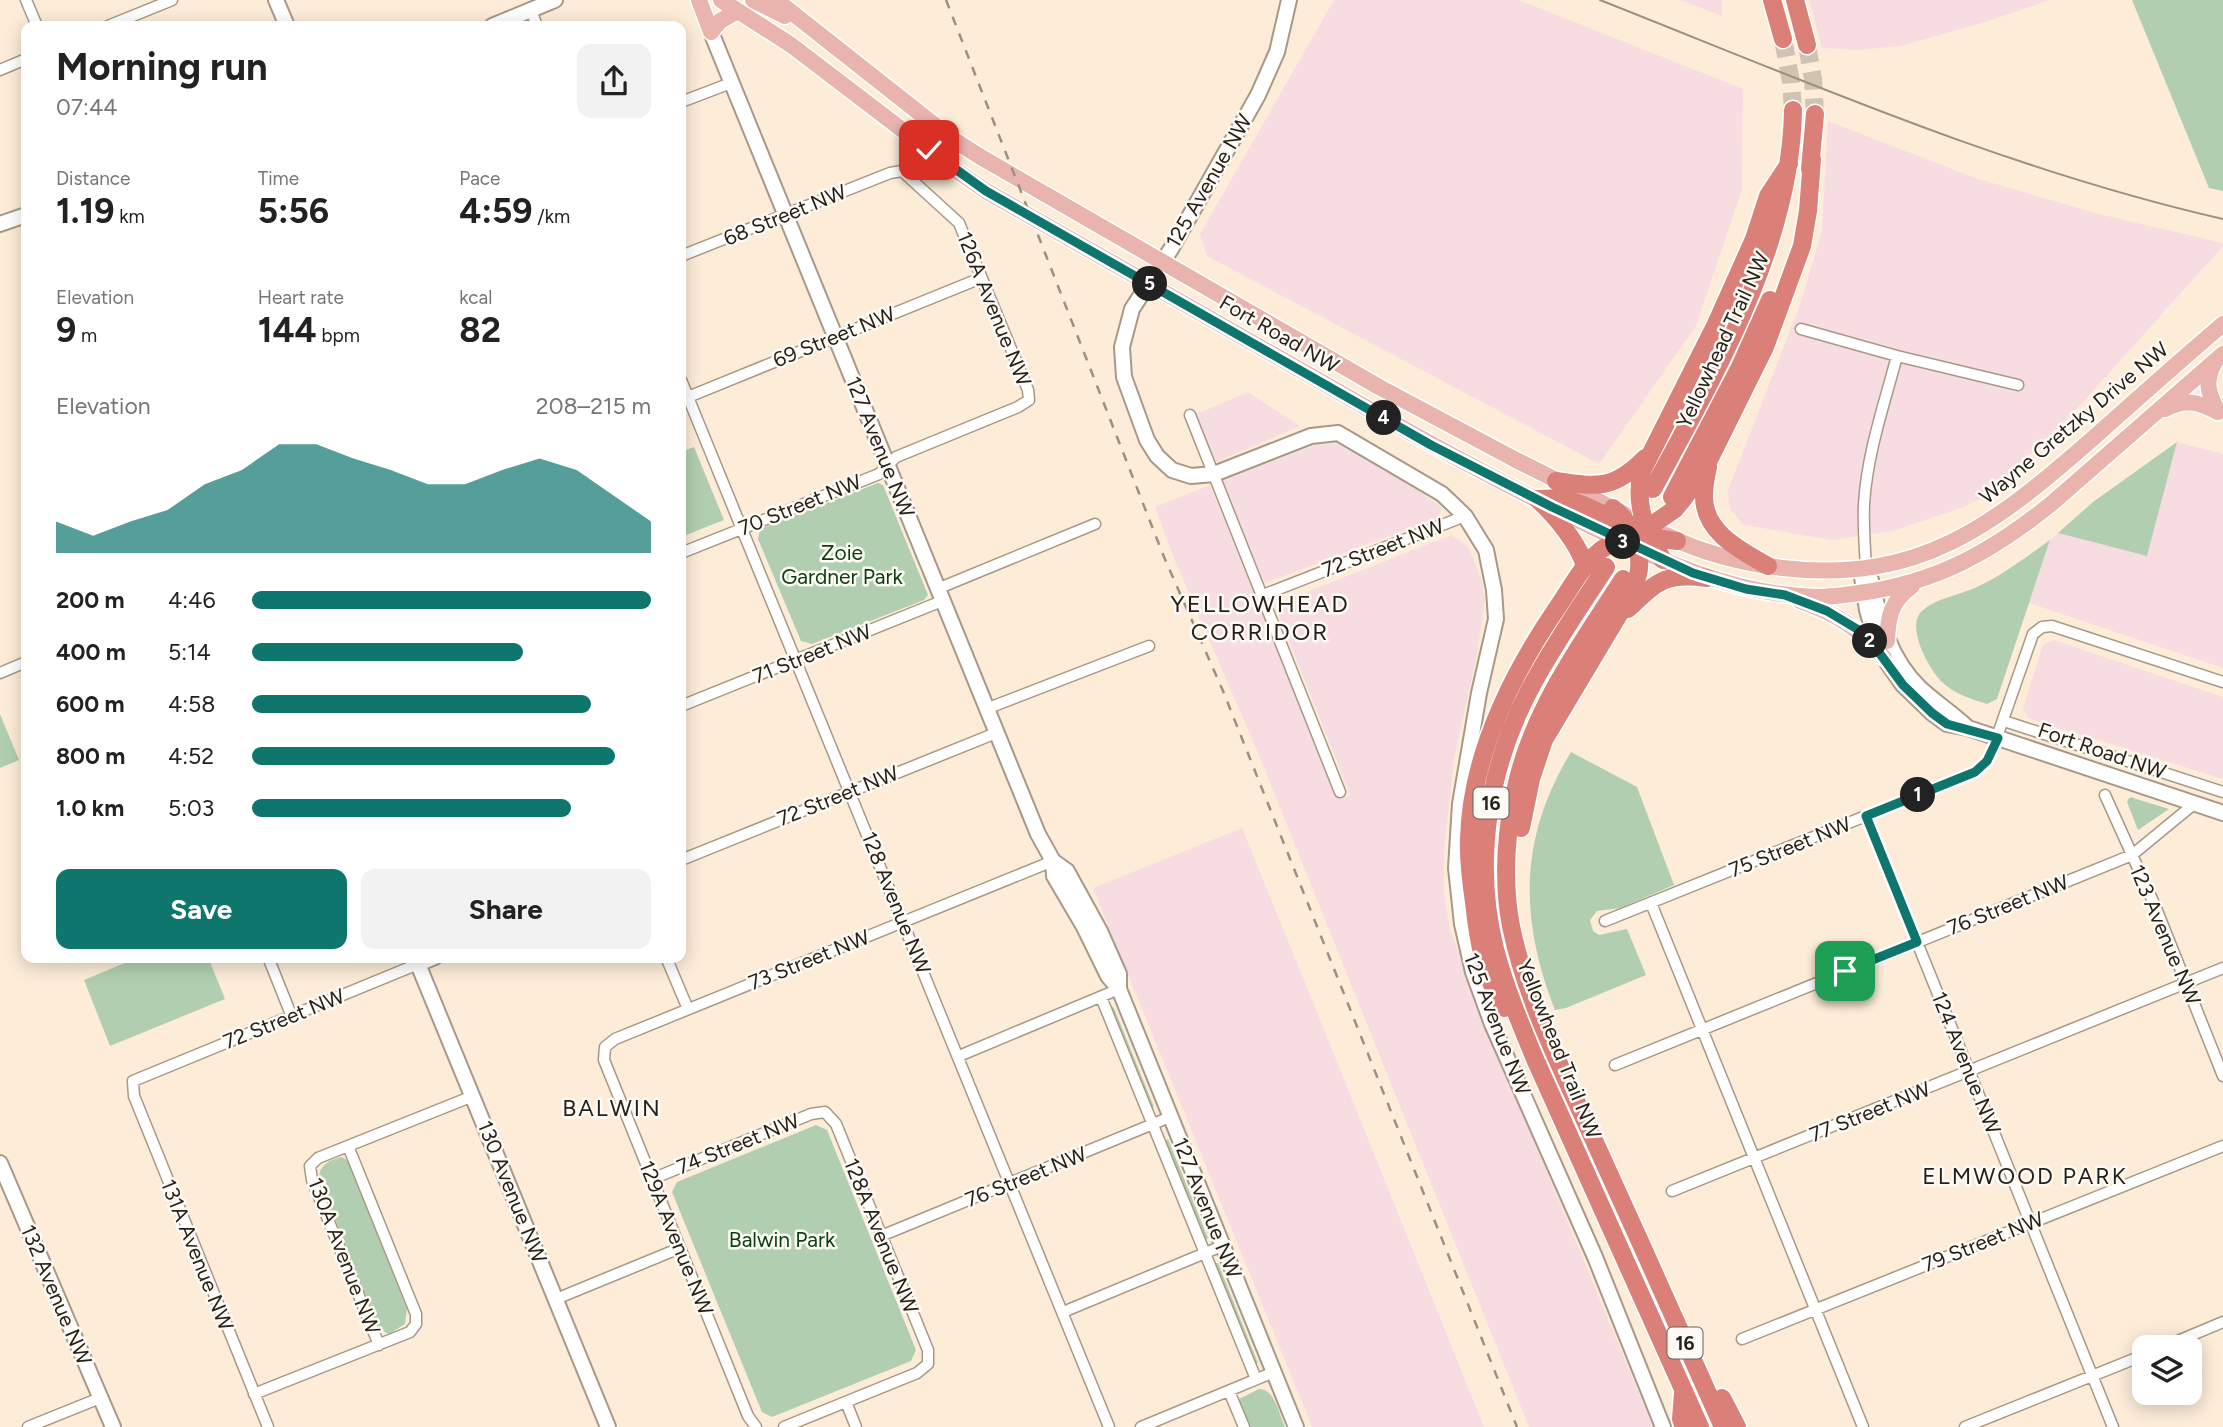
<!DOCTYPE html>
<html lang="en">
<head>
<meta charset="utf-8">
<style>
  :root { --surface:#fff; --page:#f2f2f2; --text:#222; --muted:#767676; --accent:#0f766e }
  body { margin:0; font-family:Figtree,sans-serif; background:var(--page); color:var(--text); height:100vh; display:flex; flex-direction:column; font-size:26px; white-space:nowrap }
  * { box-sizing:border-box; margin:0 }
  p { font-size:23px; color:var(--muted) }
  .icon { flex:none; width:38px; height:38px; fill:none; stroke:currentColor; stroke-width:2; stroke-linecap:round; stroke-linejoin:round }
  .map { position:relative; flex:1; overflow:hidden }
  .sheet { position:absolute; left:21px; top:21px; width:665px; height:942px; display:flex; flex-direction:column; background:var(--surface); border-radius:14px; box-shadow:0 4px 18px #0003 }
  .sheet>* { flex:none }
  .tools { position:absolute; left:2132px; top:1335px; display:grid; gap:14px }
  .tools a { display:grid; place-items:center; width:70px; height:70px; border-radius:14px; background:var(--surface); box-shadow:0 4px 18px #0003; font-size:35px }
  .pin { position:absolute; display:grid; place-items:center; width:60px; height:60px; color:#fff; margin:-30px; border-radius:14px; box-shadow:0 4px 10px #0006 }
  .km { position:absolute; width:35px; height:35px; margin:-18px; border-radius:50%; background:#222; color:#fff; font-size:19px; line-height:35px; text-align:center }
  .round { display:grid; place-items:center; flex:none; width:74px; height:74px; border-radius:14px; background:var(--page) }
  .summary { display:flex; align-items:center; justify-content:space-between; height:119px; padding:0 35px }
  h1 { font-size:38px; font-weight:700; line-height:52px }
  .figures { display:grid; grid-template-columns:repeat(3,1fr); gap:10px; height:119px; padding:7px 35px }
  .figures div { display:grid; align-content:center }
  .figures b { font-size:35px; font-weight:700 }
  .figures small { font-size:19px; font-weight:400 }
  .figures p { font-size:19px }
  .chart { height:196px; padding:14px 35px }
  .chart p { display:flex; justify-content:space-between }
  .chart svg { width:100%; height:126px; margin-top:7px; fill:var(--accent); opacity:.7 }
  .cta { display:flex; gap:14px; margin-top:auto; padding:14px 35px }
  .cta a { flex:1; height:80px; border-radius:14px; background:var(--accent); color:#fff; font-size:28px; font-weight:700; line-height:80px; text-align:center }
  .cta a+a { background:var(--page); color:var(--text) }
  ul { padding:0 35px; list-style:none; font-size:23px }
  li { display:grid; grid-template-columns:112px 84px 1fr; align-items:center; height:52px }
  li i { height:18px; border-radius:9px; background:var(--accent) }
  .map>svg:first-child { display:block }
  .industrial { fill:#f7dde2 }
  .green { fill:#b1cfb0 }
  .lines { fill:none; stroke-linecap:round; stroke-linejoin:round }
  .highway-tunnel { stroke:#d1c3b1; stroke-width:18; stroke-dasharray:18 9; stroke-linecap:butt }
  .street-casing { stroke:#a89987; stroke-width:13 }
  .secondary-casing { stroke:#a89987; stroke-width:18 }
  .primary-casing { stroke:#fff; stroke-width:19 }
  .highway-casing { stroke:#fff; stroke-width:21 }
  .street { stroke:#fff; stroke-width:10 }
  .secondary { stroke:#fff; stroke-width:14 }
  .primary { stroke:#e9b3ae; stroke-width:16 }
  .highway { stroke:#da8078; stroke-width:18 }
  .tram { stroke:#9b9081; stroke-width:2 }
  .rail { stroke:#9b9081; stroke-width:2.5; stroke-dasharray:9 9; stroke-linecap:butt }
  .route-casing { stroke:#fff; stroke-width:14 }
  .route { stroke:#0f766e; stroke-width:9 }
  .labels { text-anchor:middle; stroke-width:5; stroke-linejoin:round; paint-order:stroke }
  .shield { fill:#fefbf7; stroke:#65615a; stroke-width:2 }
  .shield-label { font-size:19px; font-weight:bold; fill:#241f17 }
  .street-label { font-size:21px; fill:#241f17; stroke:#fefbf7 }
  .park-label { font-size:21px; fill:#0a3d0f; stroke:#fefbf7 }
  .neighbourhood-label { font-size:23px; letter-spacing:2px; fill:#241f17; stroke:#fefbf7 }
  .quarter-label { font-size:24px; letter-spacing:2px; fill:#241f17; stroke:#fefbf7 }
</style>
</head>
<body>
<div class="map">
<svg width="2223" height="1427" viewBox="0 0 2223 1427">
  <rect width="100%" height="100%" fill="#fcecd8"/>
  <!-- industrial -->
  <path class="industrial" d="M1334,0H1519L1743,89L1742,189L1696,326L1599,464L1207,256L1200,234Z
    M1680,0H1722V16Z
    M1809,0H2050L1982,23L1900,46L1858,50L1822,48Z
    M1828,121L1975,178L2103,215L2223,243V246L2083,402L1990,494L1961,508L1893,531L1833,540L1744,525L1729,508L1728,490L1800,305L1822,231Z
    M1248,392L1300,426L1214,463L1195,415Z
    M2177,442L2223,454V668L2029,603L2050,540L2058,533L2147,556Z
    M1344,443L1385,466L1441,507L1439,517L1263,584L1222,481L1315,445Z
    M1210,485L1338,799L1350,794L1279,616V603L1451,535L1468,546L1481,578L1485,599L1477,655L1454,760L1444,852V893L1450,930L1501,1062L1653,1427H1529L1256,748L1175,561L1155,507Z
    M2054,640L2223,697V779L2028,718L2023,708L2043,645Z
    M1242,828L1308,990L1484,1427H1312L1093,888Z"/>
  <!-- green -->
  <path class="green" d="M2132,0H2223V191L2209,188Z
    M2177,442L2147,556L2058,533L2093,502Z
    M694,447L724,520L681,537V452Z
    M878,483L883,485L928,595L924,600L812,644L801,641L758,539L760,529Z
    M2050,540L1997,699L1987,704C1971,699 1955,694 1943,683C1929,670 1905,626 1922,611C1936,598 1960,595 1977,587C2003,575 2026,557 2050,540Z
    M0,714L19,760L0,768Z
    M1571,752L1637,787L1674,885L1620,908L1597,911L1590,920L1593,931L1599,935L1627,929L1646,975L1566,1008L1555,1010C1519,918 1519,838 1571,752Z
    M2133,797V798L2169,809L2138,830L2127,802L2129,798Z
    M139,957H208L225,999L110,1046L84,980Z
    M1112,1006L1114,1008L1154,1107L1152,1109L1110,1008Z
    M816,1125L827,1130L916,1350L911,1361L772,1417L762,1412L672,1192L677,1182Z
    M1168,1139L1208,1238L1206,1240L1164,1142Z
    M342,1157L348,1161L407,1309L405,1324L389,1334L380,1330L319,1179C319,1165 329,1160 342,1157Z
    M1215,1263H1218L1258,1363H1255Z
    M1259,1389C1275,1389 1279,1414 1285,1427H1249L1239,1399Z"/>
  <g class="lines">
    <!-- highway-tunnel -->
    <path class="highway-tunnel" d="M1783,39L1791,82L1793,110
      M1807,45L1813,79L1815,114"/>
    <!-- street casing -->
    <g class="street-casing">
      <path id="street" d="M26,0L37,26
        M531,10L537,26
        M108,26L172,0
        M0,70L26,59
        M681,102L731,83
        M681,256L890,173L902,171L959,223L1028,390L1029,400L1018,407L896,457L879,474L681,553
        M1801,329L1897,356L2018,385
        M681,380L1109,1427
        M688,397L981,278
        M1190,415L1340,792
        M1866,569C1865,548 1863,526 1864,504C1867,454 1884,405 1897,356
        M937,589L1095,524
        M1263,595L1465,516
        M0,673L26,662
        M681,706L942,601
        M986,709L1149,646
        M2004,721L2223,792
        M2105,795L2156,908L2223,1076
        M1866,816L2113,1427
        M681,860L996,733
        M1651,903L1863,1427
        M1605,921L1975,772L1987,761L1992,751L2033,634L2042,627L2052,626L2223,682
        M268,957L292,1017
        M666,957L688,1009
        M1101,997L1256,1379
        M959,1056L1119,989
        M1615,1065L2132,855L2194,804
        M652,1179L811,1114L825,1112L836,1124L928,1350V1364L917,1373L784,1427
        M1672,1191L2223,968
        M881,1236L1170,1117
        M556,1299L680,1248
        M1063,1312L1222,1246
        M1742,1339L2223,1146
        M379,1345L312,1180L310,1166L318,1158L473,1096
        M2161,1348L2223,1322
        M1229,1391L1244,1427
        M254,1394L410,1332L416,1324V1314L348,1146
        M846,1402L856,1427
        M28,1427L100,1398
        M268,1427L134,1096L133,1081L418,964L415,957
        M756,1427L748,1416L604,1060L605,1047L615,1039L1053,861
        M1141,1427L1274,1372
        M1965,1427L2144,1355"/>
    </g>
    <!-- secondary casing -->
    <g class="secondary-casing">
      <path id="secondary" d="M276,0L287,26
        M1289,0L1277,52L1258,95L1171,249L1132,309L1122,347L1124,377L1147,440L1157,456L1172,470L1191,476L1214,474L1311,436L1338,433L1442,494L1465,516L1486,550L1494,590L1496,619L1479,693L1460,804L1456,868L1462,924L1473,972L1492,1024L1595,1257L1663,1427
        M492,26L555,0
        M711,32L1038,834L1053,861L1067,871L1100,931L1119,974V989
        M0,224L26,215
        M1866,569L1862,577L1867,610L1873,632L1884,658L1903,685L1932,713L1947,724L1968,728L2223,813
        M1871,580C1880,620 1889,658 1920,688C1935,702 1952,713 1967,727
        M1053,861L1054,876L1084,927L1108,976L1119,989L1296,1427
        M435,957L418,964L608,1427
        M0,1163L113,1427"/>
    </g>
    <!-- primary casing -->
    <g class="primary-casing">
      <path id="primary" d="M699,0L711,32
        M721,0L791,45L947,164L986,191C1104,257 1221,325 1339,392C1417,437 1495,480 1576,519C1653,557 1729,595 1817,597C1831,597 1845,595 1859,593C1936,583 1991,552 2051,504L2223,354
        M753,0L785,16
        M776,0L951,138L979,156L1379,387L1516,460L1624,514
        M711,32L720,21L738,11
        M2215,362C2204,381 2208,393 2218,412
        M2165,409C2185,398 2198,402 2218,412
        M1666,535C1704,554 1741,563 1783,568C1919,584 1994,525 2091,440C2135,401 2178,362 2223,324
        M1800,601C1835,613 1861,629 1884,658
        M1887,641C1888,616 1891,601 1912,586"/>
    </g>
    <!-- highway casing -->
    <g class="highway-casing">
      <path id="highway" d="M1772,0L1783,39
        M1795,0L1807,45
        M1810,169L1815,114
        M1708,467C1706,476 1704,486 1704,495C1703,532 1740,550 1768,566
        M1556,481C1597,487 1614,490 1645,458
        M1653,489C1715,374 1791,244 1793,110
        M1672,497L1740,367L1770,300
        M1537,499C1544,499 1552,498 1560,499C1590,502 1615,526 1646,529L1675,509L1684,498L1709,460L1765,347L1802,246L1808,211L1812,159
        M1537,499C1554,514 1580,545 1585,567
        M1663,560C1646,532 1634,505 1642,471L1716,324L1754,239L1768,196L1789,164
        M1606,567C1580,607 1552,647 1530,689C1488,768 1473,862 1495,949C1505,987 1520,1023 1535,1059L1700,1427
        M1623,579C1583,642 1536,705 1518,779C1506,825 1502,880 1511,926C1526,1000 1562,1069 1593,1138C1637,1234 1680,1331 1723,1427
        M1628,609C1657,582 1664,572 1707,578
        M1521,828L1531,779L1544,740L1627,601C1631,591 1638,580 1639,569C1641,545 1631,522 1613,508
        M1504,1008C1484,976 1478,940 1474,902C1471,881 1468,860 1469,839C1471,755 1513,672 1559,605C1574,583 1589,552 1615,542C1636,534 1655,538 1677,541
        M1683,1393L1681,1419L1684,1427
        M1722,1398L1737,1427"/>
    </g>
    <!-- street -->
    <use href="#street" class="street"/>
    <!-- secondary -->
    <use href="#secondary" class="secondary"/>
    <!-- primary -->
    <use href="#primary" class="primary"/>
    <!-- highway -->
    <use href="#highway" class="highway"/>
    <!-- tram -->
    <path class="tram" d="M1600,0C1805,81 2008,170 2223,219"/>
    <!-- rail -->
    <path class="rail" d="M946,0L1164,557L1223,691L1517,1427"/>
  </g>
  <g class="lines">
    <!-- route casing -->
    <g class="route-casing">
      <path id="route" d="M929,150L986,191L1431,445L1552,507L1693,573L1746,589L1785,595L1827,611L1857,629L1872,643L1903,685L1932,713L1947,724L1998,738L1987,761L1975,772L1866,816L1917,942L1845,971"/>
    </g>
    <!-- route -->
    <use href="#route" class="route"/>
  </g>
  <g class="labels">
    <!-- shield labels -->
    <g class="shield">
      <rect x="1473.5" y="787.5" width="35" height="31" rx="5"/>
      <rect x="1667.5" y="1327.5" width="35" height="31" rx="5"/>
    </g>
    <g class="shield-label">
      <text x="1491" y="810">16</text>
      <text x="1685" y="1350">16</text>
    </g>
    <!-- street labels -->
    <g class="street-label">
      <text transform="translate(1209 181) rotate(-60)" y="7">125 Avenue NW</text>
      <text transform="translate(785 215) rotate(-22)" y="7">68 Street NW</text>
      <text transform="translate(994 309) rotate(68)" y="7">126A Avenue NW</text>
      <text transform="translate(1279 334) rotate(30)" y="7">Fort Road NW</text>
      <text transform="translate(834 337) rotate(-22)" y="7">69 Street NW</text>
      <text transform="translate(1723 340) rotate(-65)" y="7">Yellowhead Trail NW</text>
      <text transform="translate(2074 423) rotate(-40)" y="7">Wayne Gretzky Drive NW</text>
      <text transform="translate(880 447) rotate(68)" y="7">127 Avenue NW</text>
      <text transform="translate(800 505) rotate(-22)" y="7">70 Street NW</text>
      <text transform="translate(1383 548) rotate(-21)" y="7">72 Street NW</text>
      <text transform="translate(812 654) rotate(-22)" y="7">71 Street NW</text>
      <text transform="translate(2102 751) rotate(19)" y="7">Fort Road NW</text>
      <text transform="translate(838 796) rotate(-22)" y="7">72 Street NW</text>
      <text transform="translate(1790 847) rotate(-22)" y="7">75 Street NW</text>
      <text transform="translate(896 903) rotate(68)" y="7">128 Avenue NW</text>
      <text transform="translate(2008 905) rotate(-22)" y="7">76 Street NW</text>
      <text transform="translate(2165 935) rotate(67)" y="7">123 Avenue NW</text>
      <text transform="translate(809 960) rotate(-22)" y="7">73 Street NW</text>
      <text transform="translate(284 1019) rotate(-22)" y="7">72 Street NW</text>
      <text transform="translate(1497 1024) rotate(69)" y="7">125 Avenue NW</text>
      <text transform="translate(1559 1049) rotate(68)" y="7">Yellowhead Trail NW</text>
      <text transform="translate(1966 1063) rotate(68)" y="7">124 Avenue NW</text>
      <text transform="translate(1870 1112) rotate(-22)" y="7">77 Street NW</text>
      <text transform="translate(738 1144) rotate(-22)" y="7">74 Street NW</text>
      <text transform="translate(1026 1177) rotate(-22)" y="7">76 Street NW</text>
      <text transform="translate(512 1192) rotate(68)" y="7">130 Avenue NW</text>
      <text transform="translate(1207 1208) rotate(68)" y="7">127 Avenue NW</text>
      <text transform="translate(881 1236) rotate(68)" y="7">128A Avenue NW</text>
      <text transform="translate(676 1238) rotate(68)" y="7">129A Avenue NW</text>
      <text transform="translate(1983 1242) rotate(-22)" y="7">79 Street NW</text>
      <text transform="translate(197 1255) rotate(68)" y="7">131A Avenue NW</text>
      <text transform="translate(344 1256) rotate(69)" y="7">130A Avenue NW</text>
      <text transform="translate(56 1295) rotate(67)" y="7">132 Avenue NW</text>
    </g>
    <!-- park labels -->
    <g class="park-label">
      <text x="842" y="560">Zoie<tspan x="842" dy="24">Gardner Park</tspan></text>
      <text x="782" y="1247">Balwin Park</text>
    </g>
    <!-- neighbourhood labels -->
    <g class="neighbourhood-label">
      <text x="612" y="1116">BALWIN</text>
      <text x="2025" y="1184">ELMWOOD PARK</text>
    </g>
    <!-- quarter labels -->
    <g class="quarter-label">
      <text x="1260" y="612">YELLOWHEAD<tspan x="1260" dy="28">CORRIDOR</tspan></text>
    </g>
  </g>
</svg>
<div class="tools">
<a><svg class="icon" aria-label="layers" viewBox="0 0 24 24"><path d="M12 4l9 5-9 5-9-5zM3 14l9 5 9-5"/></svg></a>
</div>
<div class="pin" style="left:1845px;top:971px;background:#1e9e55"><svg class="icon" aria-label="arrive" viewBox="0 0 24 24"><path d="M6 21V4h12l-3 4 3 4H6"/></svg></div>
<div class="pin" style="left:929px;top:150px;background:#d93025"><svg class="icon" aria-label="check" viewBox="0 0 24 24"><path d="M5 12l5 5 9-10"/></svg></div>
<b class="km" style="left:1918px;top:795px">1</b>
<b class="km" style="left:1870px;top:641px">2</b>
<b class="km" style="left:1623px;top:542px">3</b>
<b class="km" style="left:1384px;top:418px">4</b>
<b class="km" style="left:1150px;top:284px">5</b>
<section class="sheet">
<div class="summary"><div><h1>Morning run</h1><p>07:44</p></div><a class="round"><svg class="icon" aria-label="share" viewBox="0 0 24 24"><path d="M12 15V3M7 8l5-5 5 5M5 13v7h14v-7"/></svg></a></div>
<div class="figures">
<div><p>Distance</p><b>1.19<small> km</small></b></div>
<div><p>Time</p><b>5:56</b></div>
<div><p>Pace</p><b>4:59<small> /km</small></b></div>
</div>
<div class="figures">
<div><p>Elevation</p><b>9<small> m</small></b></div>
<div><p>Heart rate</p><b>144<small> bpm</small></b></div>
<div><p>kcal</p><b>82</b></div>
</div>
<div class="chart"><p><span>Elevation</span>208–215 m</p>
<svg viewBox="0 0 160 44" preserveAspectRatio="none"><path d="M0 44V33L10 38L20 33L30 29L40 20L50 15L60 6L70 6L80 11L90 15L100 20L110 20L120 15L130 11L140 15L150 24L160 33V44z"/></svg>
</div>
<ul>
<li><b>200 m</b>4:46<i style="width:100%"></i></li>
<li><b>400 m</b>5:14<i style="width:68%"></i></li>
<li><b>600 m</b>4:58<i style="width:85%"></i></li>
<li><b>800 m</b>4:52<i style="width:91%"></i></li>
<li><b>1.0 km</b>5:03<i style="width:80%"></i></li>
</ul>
<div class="cta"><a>Save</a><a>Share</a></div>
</section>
</div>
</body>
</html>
